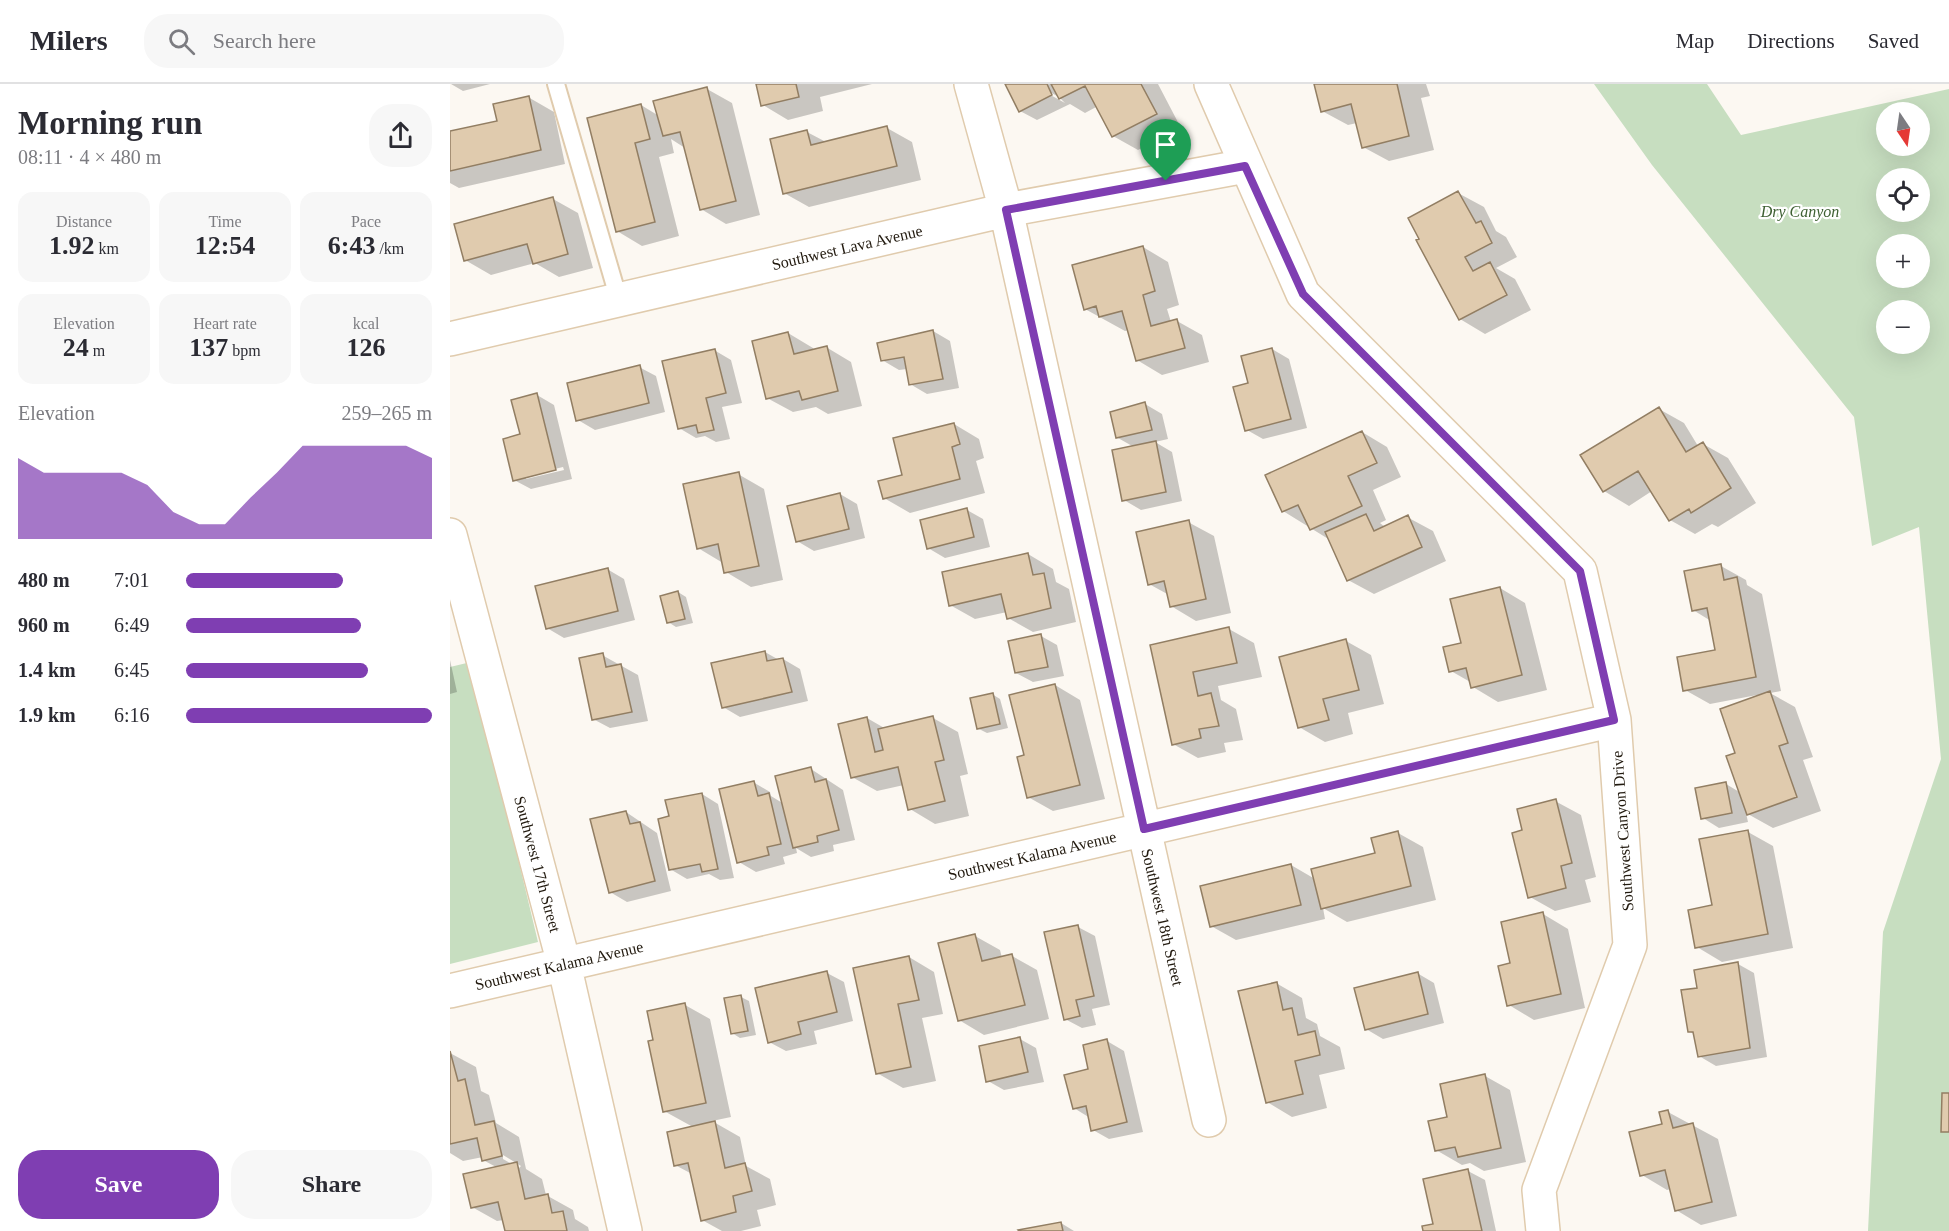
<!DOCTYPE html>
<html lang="en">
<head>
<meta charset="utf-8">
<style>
  :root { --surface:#fff; --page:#f7f7f7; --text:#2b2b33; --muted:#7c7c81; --line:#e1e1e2; --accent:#7f3eb2 }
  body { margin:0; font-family:"Times New Roman",serif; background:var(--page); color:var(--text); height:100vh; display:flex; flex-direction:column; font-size:22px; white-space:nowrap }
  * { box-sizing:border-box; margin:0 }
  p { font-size:20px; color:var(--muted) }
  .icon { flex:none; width:33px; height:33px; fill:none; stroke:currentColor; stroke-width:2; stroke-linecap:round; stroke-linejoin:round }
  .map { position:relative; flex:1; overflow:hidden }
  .side { display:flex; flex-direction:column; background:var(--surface); width:450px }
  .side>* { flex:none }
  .needle { width:39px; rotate:167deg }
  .tools { position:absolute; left:1426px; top:18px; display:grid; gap:12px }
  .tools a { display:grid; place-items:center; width:54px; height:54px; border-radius:50%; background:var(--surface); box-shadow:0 6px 24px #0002; font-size:30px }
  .pin { position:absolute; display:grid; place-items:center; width:51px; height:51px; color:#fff; margin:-62px -26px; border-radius:50% 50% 50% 0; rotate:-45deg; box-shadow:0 0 6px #0007 }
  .pin .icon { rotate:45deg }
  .round { display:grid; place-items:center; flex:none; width:63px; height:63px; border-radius:24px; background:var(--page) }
  .head { display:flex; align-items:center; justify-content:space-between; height:102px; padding:0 18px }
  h1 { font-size:33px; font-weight:600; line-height:45px }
  .metrics { display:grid; grid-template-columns:repeat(3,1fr); gap:9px; height:102px; padding:6px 18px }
  .metrics div { display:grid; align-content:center; border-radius:15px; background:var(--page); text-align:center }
  .metrics b { font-size:26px; font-weight:600 }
  .metrics small { font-size:16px; font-weight:400 }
  .metrics p { font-size:16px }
  .chart { height:168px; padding:12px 18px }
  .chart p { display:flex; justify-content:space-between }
  .chart svg { width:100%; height:108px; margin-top:6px; fill:var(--accent); opacity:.7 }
  .action { display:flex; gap:12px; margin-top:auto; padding:12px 18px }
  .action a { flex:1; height:69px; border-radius:24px; background:var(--accent); color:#fff; font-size:24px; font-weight:600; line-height:69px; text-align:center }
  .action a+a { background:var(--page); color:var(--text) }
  ul { padding:0 18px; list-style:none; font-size:20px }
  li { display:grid; grid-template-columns:96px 72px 1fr; align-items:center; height:45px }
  li i { height:15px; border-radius:8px; background:var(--accent) }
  header { display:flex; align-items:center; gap:36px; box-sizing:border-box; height:84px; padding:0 30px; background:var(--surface); border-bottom:2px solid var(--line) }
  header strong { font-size:28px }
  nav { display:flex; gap:33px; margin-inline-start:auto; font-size:21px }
  .search { width:420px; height:54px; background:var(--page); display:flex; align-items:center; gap:15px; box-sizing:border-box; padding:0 21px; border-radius:24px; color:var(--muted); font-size:22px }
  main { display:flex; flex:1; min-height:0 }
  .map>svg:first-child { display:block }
  .green { fill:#c7dec0; fill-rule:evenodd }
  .shadow { fill:#0003; fill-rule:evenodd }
  .building { fill:#e0cbae; stroke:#927e63; stroke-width:1.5 }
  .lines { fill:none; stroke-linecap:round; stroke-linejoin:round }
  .service-casing { stroke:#e0cbad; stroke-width:20 }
  .minor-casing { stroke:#e0cbad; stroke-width:36 }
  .service { stroke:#fff; stroke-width:16 }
  .minor { stroke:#fff; stroke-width:33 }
  .route-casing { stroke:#fff; stroke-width:12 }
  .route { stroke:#7f3eb2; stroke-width:8 }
  .labels { text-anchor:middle; stroke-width:4.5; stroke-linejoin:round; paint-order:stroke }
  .park-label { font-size:16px; font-style:italic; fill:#3e6033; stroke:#fff }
  .street-label { font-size:16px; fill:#221a0f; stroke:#fff }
</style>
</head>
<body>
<header>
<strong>Milers</strong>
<div class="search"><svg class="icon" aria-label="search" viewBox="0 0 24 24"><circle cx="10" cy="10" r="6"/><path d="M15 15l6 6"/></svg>Search here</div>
<nav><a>Map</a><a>Directions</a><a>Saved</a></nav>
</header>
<main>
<section class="side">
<div class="head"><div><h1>Morning run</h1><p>08:11 · 4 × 480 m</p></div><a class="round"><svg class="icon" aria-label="share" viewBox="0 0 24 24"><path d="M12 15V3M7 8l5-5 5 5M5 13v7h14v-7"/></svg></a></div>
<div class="metrics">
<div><p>Distance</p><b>1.92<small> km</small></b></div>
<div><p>Time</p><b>12:54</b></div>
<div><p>Pace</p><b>6:43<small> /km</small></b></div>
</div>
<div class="metrics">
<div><p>Elevation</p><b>24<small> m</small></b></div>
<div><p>Heart rate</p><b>137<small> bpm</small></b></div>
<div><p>kcal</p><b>126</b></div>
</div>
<div class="chart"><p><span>Elevation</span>259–265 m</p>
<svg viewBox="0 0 160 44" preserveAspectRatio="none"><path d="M0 44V11L10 17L20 17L30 17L40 17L50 22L60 33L70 38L80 38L90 27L100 17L110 6L120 6L130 6L140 6L150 6L160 11V44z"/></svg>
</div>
<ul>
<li><b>480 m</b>7:01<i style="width:64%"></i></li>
<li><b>960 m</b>6:49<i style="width:71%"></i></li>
<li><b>1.4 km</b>6:45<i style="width:74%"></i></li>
<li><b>1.9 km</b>6:16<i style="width:100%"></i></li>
</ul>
<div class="action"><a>Save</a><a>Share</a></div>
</section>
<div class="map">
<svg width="1499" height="1147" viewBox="0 0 1499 1147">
  <rect width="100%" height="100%" fill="#fcf8f2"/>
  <!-- green -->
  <path class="green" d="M1144,0H1257L1291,51L1499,5V1147H1418L1433,848L1491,675L1469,443L1422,462L1404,333L1202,81ZM1437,28H1470V62H1437ZM1437,94H1470V128H1437ZM1437,160H1470V194H1437ZM1437,226H1470V260H1437Z
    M21,578L88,858L0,880V583Z"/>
  <!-- shadow -->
  <path class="shadow" d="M1,0H40L13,7Z
    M307,0H422L370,13L373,27L338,36L313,21Z
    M556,0H708L731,44L688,66L663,52L648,22L635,29L620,20L587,36L570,27ZM596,6L609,13L615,19L595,8Z
    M866,0H976L980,12L971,14L984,66L939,77L913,63L907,39L898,41L872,27Z
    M257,5L282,19L310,131L276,140L251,125L235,64L221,55L224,69L209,73L229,152L192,162L167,147L191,21L209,32Z
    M78,13L104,28L115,80L9,104L0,99V49L48,38Z
    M437,44L462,58L471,96L359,123L334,109L357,48L376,58Z
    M1008,109L1034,123L1046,147L1056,153L1067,173L1046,184L1065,195L1081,226L1035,250L1010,235Z
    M103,115L128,129L143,184L109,193L85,179L41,191L15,176Z
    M693,163L718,178L729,221L717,225L721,238L727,237L752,251L759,278L712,291L687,276L679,246L675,247L635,225Z
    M483,247L500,257L509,304L477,310L460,300L457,285L449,286L432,276Z
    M338,249L363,264L364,266L376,263L401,278L412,322L378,330L366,323L343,328L317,314Z
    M822,265L839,275L857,344L813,355L797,346L800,300Z
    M264,266L281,276L292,319L272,323L280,355L266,358L255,352L246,354L229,344Z
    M189,283L206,292L215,328L145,346L128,336Z
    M87,311L104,321L122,395L81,405L64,396L72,351ZM113,383L114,386L76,395V392Z
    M695,320L712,330L718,355L705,358L722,368L732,417L691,426L674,416L684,363L668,354Z
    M1209,325L1234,339L1248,362L1253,360L1278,374L1306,419L1268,443L1262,440L1245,450L1220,436L1202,407L1179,422L1154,407Z
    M504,340L529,355L534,374L526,377L535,409L460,429L434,414Z
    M912,348L937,363L951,393L923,406L936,436L930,439L935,443L957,433L983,447L996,477L924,510L898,496L880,456L833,427Z
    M288,390L314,405L333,496L301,503L276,488L273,479L248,464Z
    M390,410L407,420L415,454L364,467L347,457Z
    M517,426L533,435L540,463L495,474L478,464Z
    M738,438L764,452L781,529L746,537L721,522L719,511L699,500Z
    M578,470L603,485L606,498L619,505L626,538L583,548L558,534L557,528L525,535L500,521Z
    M1271,482L1296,496L1297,501L1312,510L1331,607L1320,609L1345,623L1363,673L1353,676L1371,727L1323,744L1296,729L1298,738L1269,744L1253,734L1276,700L1291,709L1287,670L1308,613L1307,611L1260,620L1235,606L1267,567L1261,537L1243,526Z
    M157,485L174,495L185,536L114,554L97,544Z
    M1050,504L1075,519L1097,606L1048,618L1023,603L1022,599L1001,587L1013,560Z
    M228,508L236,513L243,539L226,543L218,538Z
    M779,545L804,559L812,593L768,602L771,616L786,625L793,656L774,659L776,668L748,674L723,660L702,562Z
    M591,552L607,561L614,592L583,598L566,589Z
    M896,557L921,571L934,620L898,629L903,650L875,658L849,643Z
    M315,568L329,576L333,575L350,585L358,617L290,633L273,623Z
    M152,571L188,591L198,637L160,644L143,635Z
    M0,576L7,608L0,610Z
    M605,601L630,616L655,715L603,727L578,713L576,672Z
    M542,610L550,615L558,644L537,649L529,645Z
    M417,634L436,645L483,634L508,648L518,690L510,692L519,732L485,740L460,725L454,701L427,707L402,693Z
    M361,685L393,706L405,756L383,761L384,767L361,773L346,764L347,769L333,773L335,780L306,788L289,778L303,698L320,708L321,712L334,720Z
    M252,710L268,720L284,794L270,796L259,790L237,795L220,785L221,733Z
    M1105,717L1131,731L1146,793L1135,796L1141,818L1105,827L1080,813L1074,747Z
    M176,728L207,749L221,807L177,818L160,808Z
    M1298,748L1323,762L1343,864L1272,878L1247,863Z
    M948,749L973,763L986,816L897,838L873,824L875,835L786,856L761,842L841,781L865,795L927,770Z
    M1093,830L1118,845L1135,924L1084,936L1059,921L1062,880Z
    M628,843L645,852L660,921L642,925L646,941L632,944L615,935Z
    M525,852L550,866L552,874L562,872L587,886L599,935L534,951L509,936Z
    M459,873L484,888L493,930L472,934L486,997L453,1004L427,989Z
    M1288,880L1304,889L1317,973L1266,982L1249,972L1246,951L1239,947L1249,905Z
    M377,889L394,898L403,937L364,947L367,960L336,967L319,958Z
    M967,889L984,899L994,939L933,955L916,945Z
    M826,899L852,914L856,934L867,940L870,952L890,963L895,985L869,991L877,1024L842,1033L817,1018Z
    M291,913L299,917L306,951L290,954L282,949Z
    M235,921L260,935L281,1033L262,1037L290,1053L296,1082L320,1095L326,1121L307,1126L311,1142L291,1147H272L252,1136L242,1090L225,1081L243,1043L214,1027L205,957Z
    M570,955L586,964L594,998L554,1006L538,997Z
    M657,957L674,967L693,1048L659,1055L643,1046L640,1034L624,1024L640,986Z
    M0,969L26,983L31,1007L39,1011L46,1039L69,1053L76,1085L92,1095L96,1111L123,1126L125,1135L138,1143L139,1147H56L54,1136L47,1137L22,1123L48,1084L33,1076V1073L13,1077L0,1069ZM53,1071L71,1082L69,1084L53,1075Z
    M1035,992L1060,1006L1076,1078L1034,1087L1020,1079L1012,1081L986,1066L999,1034Z
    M1218,1028L1268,1055L1287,1132L1251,1141L1226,1126L1221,1105L1217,1106L1192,1091Z
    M1018,1087L1035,1096L1046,1147H974L985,1141Z
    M611,1139L624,1147H571Z"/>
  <!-- building -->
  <path class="building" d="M306,0H346L349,13L311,22Z
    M555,0H597L602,11L569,28Z
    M601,0H691L707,30L662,53L635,2L609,15Z
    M864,0H947L959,52L912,64L901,20L871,28Z
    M257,3L286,117L250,126L230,48L213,52L203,17Z
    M79,12L91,66L0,87V47L47,37L43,20Z
    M191,20L200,55L185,59L205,138L166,148L137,34Z
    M437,42L447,82L333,110L320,55L357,46L361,61Z
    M1008,107L1026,139L1031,137L1042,159L1015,173L1023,187L1040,178L1057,211L1009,236L966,156L969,155L958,134Z
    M103,113L118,170L83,180L77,160L14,177L4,140Z
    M693,162L705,207L693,211L701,242L727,235L735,264L686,277L672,227L649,233L646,222L634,226L622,181Z
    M483,246L493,295L459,301L454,273L431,277L427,259Z
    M338,248L344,270L377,262L388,307L352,316L349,307L316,315L302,257Z
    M822,264L841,335L795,347L783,303L798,299L791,272Z
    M265,265L276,309L256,314L264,346L248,349L246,341L228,345L212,277Z
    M190,281L199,319L126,337L117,299Z
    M87,309L106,386L63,397L53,355L70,350L61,316Z
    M695,318L702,346L666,354L660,328Z
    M1209,323L1236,368L1253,358L1281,404L1241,429L1239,425L1219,437L1188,387L1153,408L1130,371Z
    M504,339L510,360L502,363L510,395L433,415L428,397L452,391L443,354Z
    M912,347L927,379L898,392L912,422L860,446L848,421L832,428L815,391Z
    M706,357L716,408L672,417L662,366Z
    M289,388L309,482L274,489L268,460L247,465L233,400Z
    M390,409L399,445L346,458L337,422Z
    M517,424L524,453L477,465L470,436Z
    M916,430L924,447L958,431L972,463L897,497L875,448Z
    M739,436L756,515L720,523L714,497L698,501L686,448Z
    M578,469L583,491L594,489L601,524L557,535L551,510L499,522L492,488Z
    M1271,480L1274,496L1287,493L1306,593L1233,607L1227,573L1265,566L1257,524L1242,527L1234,487Z
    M158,484L168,527L96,545L85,502Z
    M1050,503L1072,591L1021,604L1016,584L999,588L993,563L1011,559L1000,515Z
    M228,507L235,535L217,539L210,512Z
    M779,543L787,579L743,588L748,612L761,609L769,642L749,645L751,654L722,661L700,561Z
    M591,550L598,583L565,589L558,557Z
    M896,555L909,606L873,615L879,636L848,644L829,573Z
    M315,567L317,577L333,574L342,608L272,624L261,579Z
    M153,569L156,583L171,580L182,628L142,636L129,574Z
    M605,600L630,701L577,714L567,673L574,671L559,611Z
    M1320,607L1338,659L1329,662L1347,713L1297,731L1276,672L1285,669L1270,625Z
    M543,609L550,640L527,645L520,614Z
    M483,632L494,676L485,678L495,717L458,726L448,683L401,694L388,640L417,633L425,668L433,666L428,645Z
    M361,683L365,698L376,695L389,746L367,752L368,758L343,764L325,692Z
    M304,697L308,712L319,709L331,760L317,763L319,771L287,779L269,705Z
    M1276,698L1282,729L1251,735L1245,704Z
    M252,709L268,785L252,788L250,780L219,786L208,735L219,732L215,716Z
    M1106,715L1122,779L1111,782L1116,804L1078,814L1062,749L1072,746L1067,725Z
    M176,727L180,740L190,738L205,797L159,809L140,735Z
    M1298,746L1318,850L1245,864L1238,826L1262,821L1249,755Z
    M948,747L961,802L871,825L861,785L925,769L921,754Z
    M841,780L851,821L760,843L750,802Z
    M1093,828L1111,910L1057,922L1048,882L1060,879L1051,838Z
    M628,841L644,912L626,916L630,932L614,936L594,848Z
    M525,850L532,877L562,870L575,921L508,937L488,859Z
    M459,872L469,916L448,920L461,983L426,990L403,884Z
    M1288,878L1300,964L1248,973L1243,948H1238L1231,906L1247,904L1244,886Z
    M377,887L387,928L348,938L351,950L318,959L305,904Z
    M968,888L978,930L915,946L904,904Z
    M827,898L833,926L842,924L848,951L865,947L870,971L845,977L853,1010L816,1019L788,907Z
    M291,911L298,947L281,950L274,914Z
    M235,919L256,1019L213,1028L198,957L203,956L197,927Z
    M570,953L578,988L536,998L529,962Z
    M657,955L677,1038L641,1047L636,1022L623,1025L614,991L638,985L633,961Z
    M0,967L8,997L15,995L25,1041L44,1037L52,1072L32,1077L27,1054L0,1060Z
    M1035,990L1051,1064L1008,1073L1005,1063L985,1067L978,1037L997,1033L990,1000Z
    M1492,1009H1499V1048H1491Z
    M1218,1026L1223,1044L1243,1039L1262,1118L1225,1127L1215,1086L1190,1092L1179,1048L1212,1040L1209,1028Z
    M265,1037L275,1084L295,1079L302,1107L283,1112L286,1128L251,1137L238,1079L224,1082L217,1048Z
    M67,1078L75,1115L98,1110L102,1129L113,1127L117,1147H55L48,1118L21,1124L13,1090Z
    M1018,1085L1032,1147H973L972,1142L983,1140L973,1095Z
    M611,1138L613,1147H569L568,1146Z"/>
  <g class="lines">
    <!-- service casing -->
    <g class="service-casing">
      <path id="service" d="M106,0L169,216"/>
    </g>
    <!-- minor casing -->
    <g class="minor-casing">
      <path id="minor" d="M521,0L556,126L759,1036
        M761,0L853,210L1130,487L1164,636L1180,861L1089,1106L1093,1147
        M0,255L556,126L796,82
        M0,451L114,880L175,1147
        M0,907L1164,636"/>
    </g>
    <!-- service -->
    <use href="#service" class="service"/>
    <!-- minor -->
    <use href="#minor" class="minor"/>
  </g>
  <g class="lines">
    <!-- route casing -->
    <g class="route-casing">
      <path id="route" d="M795,82L853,210L1130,487L1164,636L694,745L556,126Z"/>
    </g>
    <!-- route -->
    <use href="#route" class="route"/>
  </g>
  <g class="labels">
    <!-- park labels -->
    <g class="park-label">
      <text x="1350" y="133">Dry Canyon</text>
    </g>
    <!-- street labels -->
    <g class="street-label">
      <text transform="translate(397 163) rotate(-13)" y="6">Southwest Lava Avenue</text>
      <text transform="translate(1172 747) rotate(-94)" y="6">Southwest Canyon Drive</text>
      <text transform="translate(582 771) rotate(-13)" y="6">Southwest Kalama Avenue</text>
      <text transform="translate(88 780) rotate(75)" y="6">Southwest 17th Street</text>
      <text transform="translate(713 833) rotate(77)" y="6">Southwest 18th Street</text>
      <text transform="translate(109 881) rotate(-13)" y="6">Southwest Kalama Avenue</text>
    </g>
  </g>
</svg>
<div class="tools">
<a><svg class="needle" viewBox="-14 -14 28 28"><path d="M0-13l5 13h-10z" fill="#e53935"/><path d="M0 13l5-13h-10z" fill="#7c7c81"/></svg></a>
<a><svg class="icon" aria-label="locate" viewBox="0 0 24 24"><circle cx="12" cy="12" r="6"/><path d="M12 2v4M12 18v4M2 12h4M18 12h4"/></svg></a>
<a>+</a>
<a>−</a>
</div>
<div class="pin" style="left:716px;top:97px;background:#1e9e55"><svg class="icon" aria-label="arrive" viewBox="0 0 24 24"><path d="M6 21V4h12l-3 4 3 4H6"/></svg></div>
</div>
</main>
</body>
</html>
